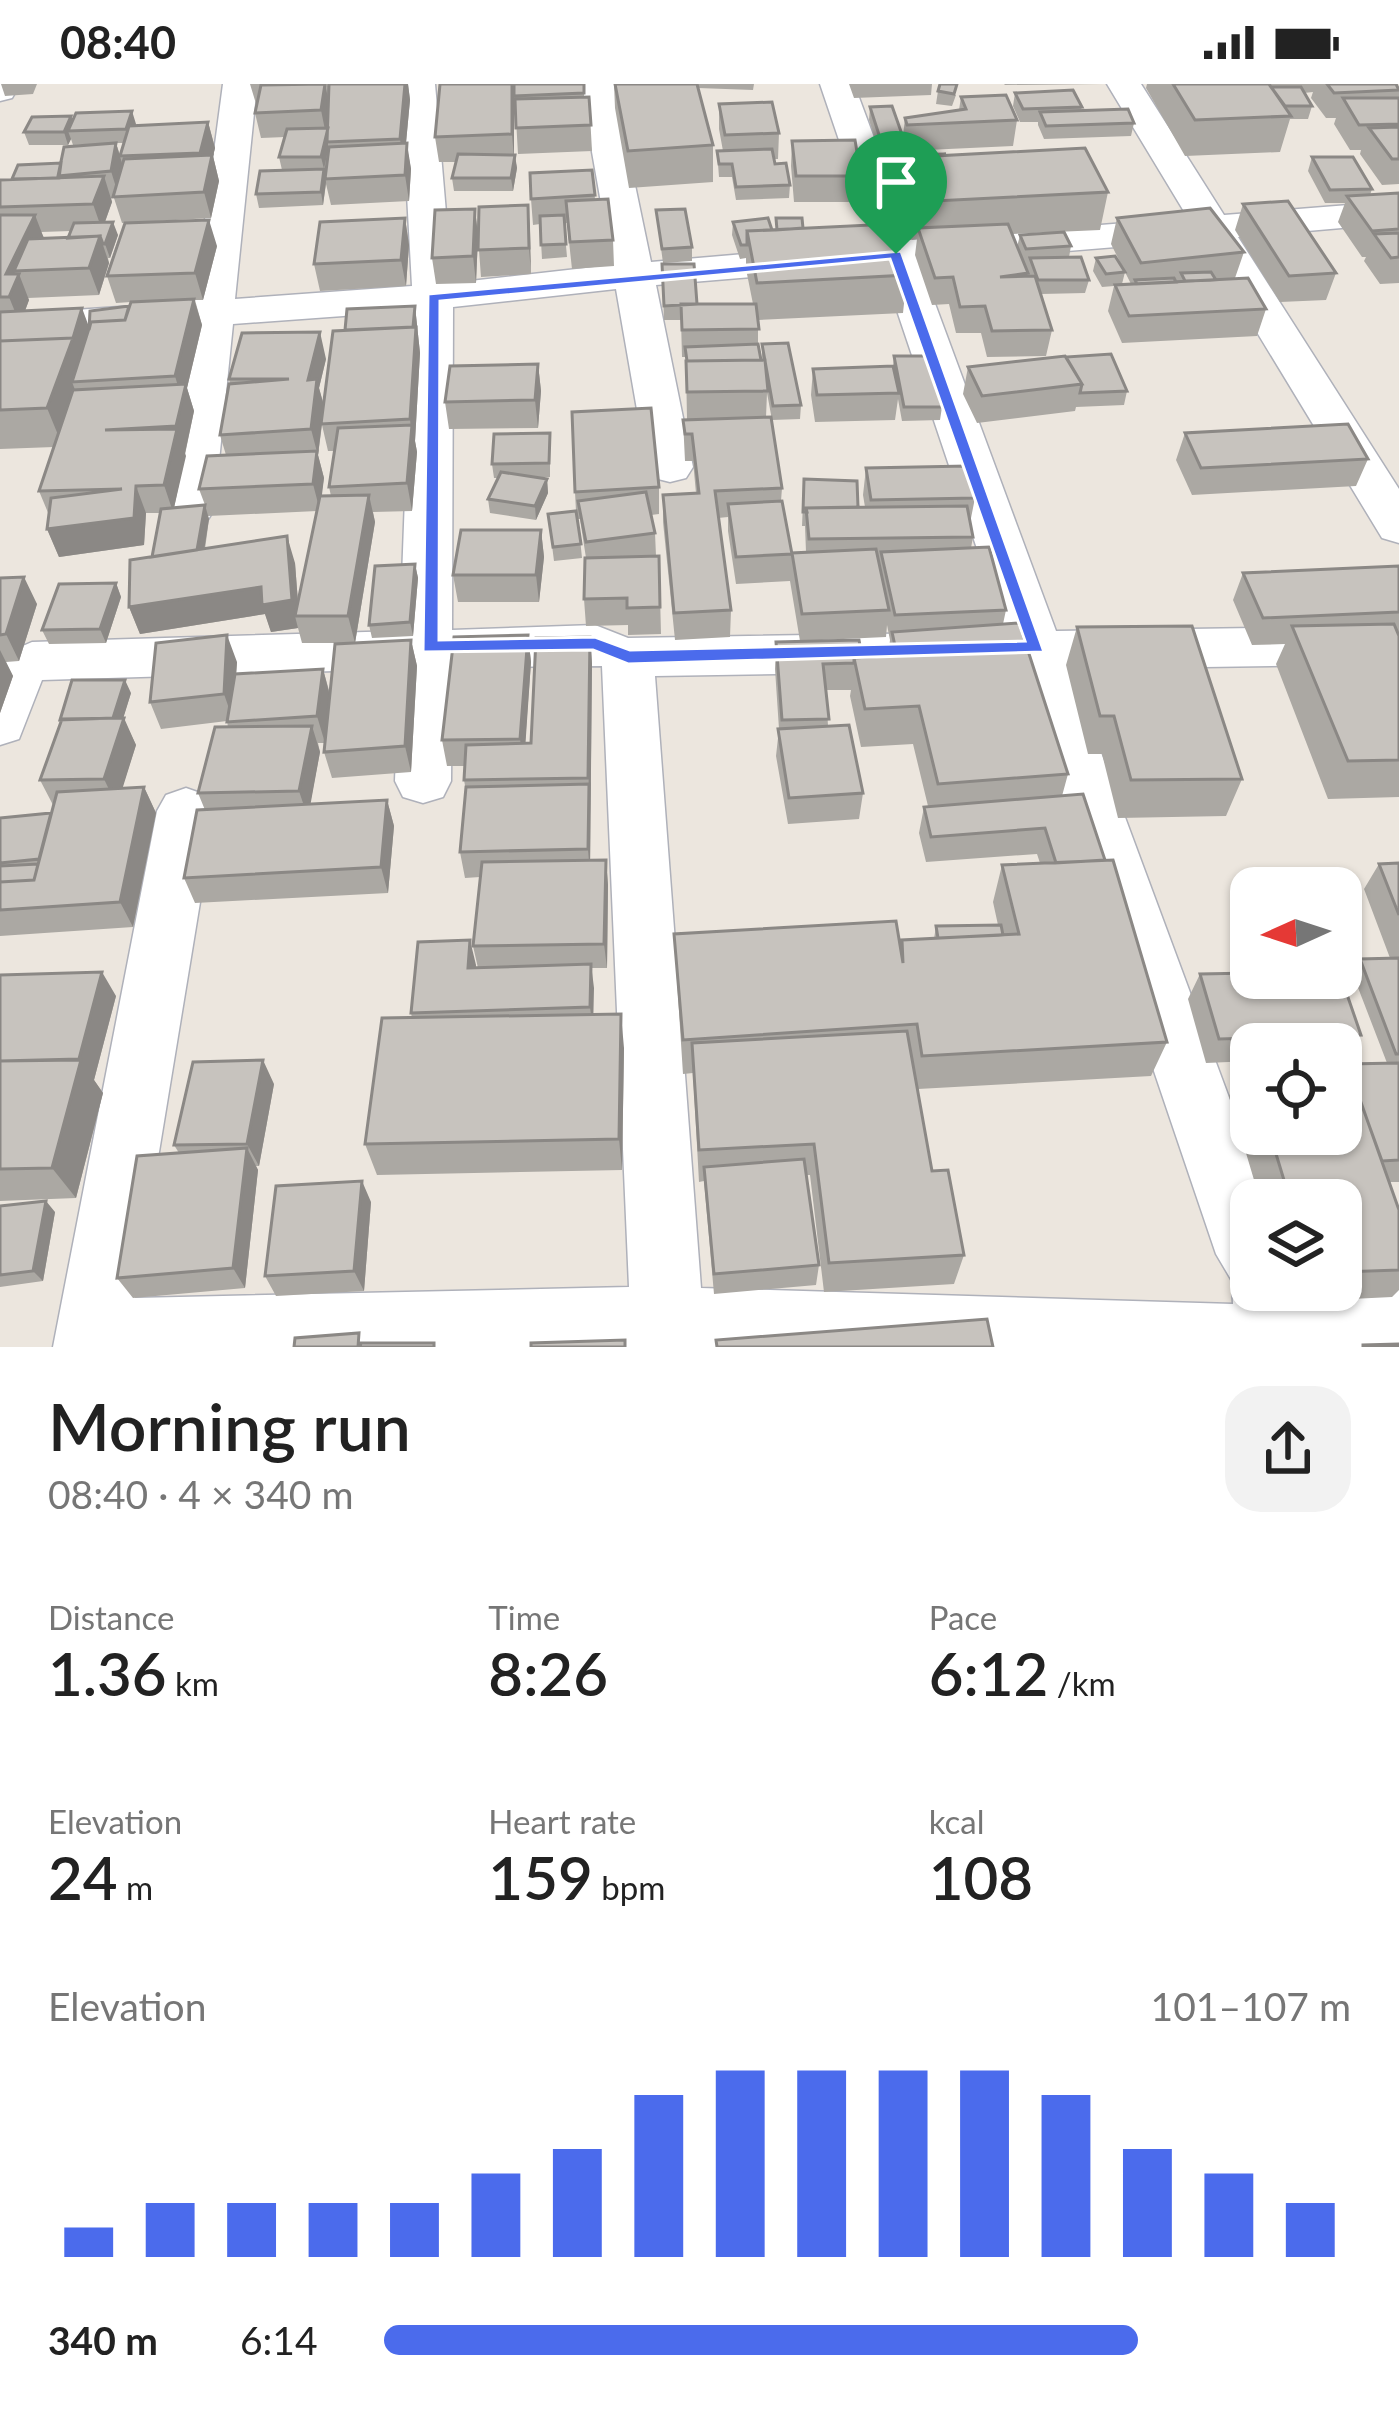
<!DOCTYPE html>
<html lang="en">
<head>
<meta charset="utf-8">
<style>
  :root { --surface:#fff; --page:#f2f2f2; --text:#222; --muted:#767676; --accent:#4b6bec }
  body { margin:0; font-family:Lato,sans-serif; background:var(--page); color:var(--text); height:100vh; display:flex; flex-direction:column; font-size:45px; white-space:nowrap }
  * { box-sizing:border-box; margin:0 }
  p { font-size:39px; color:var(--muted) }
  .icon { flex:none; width:66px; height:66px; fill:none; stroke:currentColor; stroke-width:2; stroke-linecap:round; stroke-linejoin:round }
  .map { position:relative; height:1263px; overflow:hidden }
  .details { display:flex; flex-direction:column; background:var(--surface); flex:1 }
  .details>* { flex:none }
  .needle { width:78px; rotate:267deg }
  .tools { position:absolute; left:1230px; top:783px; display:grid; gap:24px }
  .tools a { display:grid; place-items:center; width:132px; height:132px; border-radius:24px; background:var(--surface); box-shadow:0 3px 9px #0004; font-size:60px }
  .pin { position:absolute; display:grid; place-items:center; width:102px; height:102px; color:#fff; margin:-123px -51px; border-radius:50% 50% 50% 0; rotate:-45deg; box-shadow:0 0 12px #0007 }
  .pin .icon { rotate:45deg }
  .round { display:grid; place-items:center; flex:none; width:126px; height:126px; border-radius:36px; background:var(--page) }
  .summary { display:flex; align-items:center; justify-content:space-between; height:204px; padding:0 48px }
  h1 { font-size:66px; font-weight:600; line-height:90px }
  .metrics { display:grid; grid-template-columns:repeat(3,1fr); gap:18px; height:204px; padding:12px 48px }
  .metrics div { display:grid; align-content:center }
  .metrics b { font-size:60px; font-weight:600 }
  .metrics small { font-size:33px; font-weight:400 }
  .metrics p { font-size:33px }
  .chart { height:336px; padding:24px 48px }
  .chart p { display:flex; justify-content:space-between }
  .chart svg { width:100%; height:216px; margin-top:12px; stroke:var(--accent); stroke-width:6 }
  ul { padding:0 48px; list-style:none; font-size:39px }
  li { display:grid; grid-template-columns:192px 144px 1fr; align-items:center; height:90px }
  li i { height:30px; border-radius:15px; background:var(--accent) }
  .status { display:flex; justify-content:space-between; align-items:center; height:84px; padding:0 60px; background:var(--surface); direction:ltr }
  .status svg { height:33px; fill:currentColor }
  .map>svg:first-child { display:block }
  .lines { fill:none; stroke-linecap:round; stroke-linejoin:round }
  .minor-casing { stroke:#afb1ba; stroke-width:3 }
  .minor { fill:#fff; fill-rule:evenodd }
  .wall { fill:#aba8a3; fill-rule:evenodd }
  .shaded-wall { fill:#8b8885 }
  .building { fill:#c7c3be; stroke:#8b8885; stroke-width:3 }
  .route { fill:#4b6bec; stroke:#fff; stroke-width:3; fill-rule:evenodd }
</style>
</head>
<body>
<div class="status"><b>08:40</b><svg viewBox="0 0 49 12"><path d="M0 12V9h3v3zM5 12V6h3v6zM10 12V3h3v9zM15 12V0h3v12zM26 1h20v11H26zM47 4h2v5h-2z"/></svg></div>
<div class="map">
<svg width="1399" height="1263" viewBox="0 0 1399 1263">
  <rect width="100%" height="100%" fill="#ece6de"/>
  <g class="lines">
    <!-- minor casing -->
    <g class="minor-casing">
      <path id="minor" d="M0,0H20L12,14L0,17Z
        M223,0H257L235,215L412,202L401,0H435L452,199L612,181L580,0H614L651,178L874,159L820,0H854L912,156L1188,134L1107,0H1141L1224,131L1399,117V139L1238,153L1399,405V459L1382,454L1201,156L920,179L1056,547L1399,542V580L1070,585L1267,1116H1251V1206H1300L1304,1218L1399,1205V1263H53L157,727L166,711L186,704L206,711L215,727L135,1214L629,1203L602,582L452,583L451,697L443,713L423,719L403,713L395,697L399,585L42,596L19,655L0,661V572L32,558L400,547L412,227L233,240L214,426L207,437L190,442L173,437L166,426L191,243L0,257V231L194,218ZM882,182L1005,548L628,554L595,541L452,546L453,223L616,205L647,383L654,394L670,398L686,394L693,383L656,201ZM1018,586L1216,1170L1232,1197L1233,1220L701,1204L655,592Z"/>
    </g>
    <!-- minor -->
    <use href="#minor" class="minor"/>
  </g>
  <!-- wall -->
  <path class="wall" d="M1,0H37L33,10L5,12Z
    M250,0H408L410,16L406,59L411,85L409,117L331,121L326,100L323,121L259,124L256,110L282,86L279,73L285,53L261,54L255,29L257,23Z
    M514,0V71L517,84L513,107H454L452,94L456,78H439L435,53Z
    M514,0H584V13H589L592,67L518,70Z
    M614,0H754L753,6L698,4L713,61V98L629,104L615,24Z
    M849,0H932L931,11L854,14Z
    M1004,0H1103L1005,1Z
    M1147,0H1396L1399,4V100L1382,101L1360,70L1361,66H1350L1334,40L1336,34H1326L1311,14L1313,8L1304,9L1312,22L1308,35H1290L1280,68L1185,72L1146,4Z
    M938,7L956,11L952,22L936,20Z
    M1015,9L1082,23L1081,26L1134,39L1131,52L1044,55L1038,41V38H1020L1013,22Z
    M961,13L1017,36L1013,62L905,67L904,64L903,69L880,70L869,36L870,23L903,52L905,34L959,26Z
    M719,20L779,49L778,75H774L775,80L790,101L789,114L736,116L732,93H719L717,67H723L719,45Z
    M73,36L136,40L135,42L208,38L215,64L213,72L219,97L211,134L122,139L114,114H111L112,118L105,138L118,151L110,174H108L109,179L99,211L28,214L29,216L25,227L89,243L129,222L131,218L116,219L107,192L217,162L203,216H195L202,241L187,304L194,327L174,424L205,421L199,405L226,371L220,351L230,300L229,295L326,275L319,304L324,322L345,246L415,222L420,269L415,357L417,368L412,427L373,428L375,438L355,559H302L298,544L271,548L265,530L140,550L129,523L152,473L161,429H146L144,461L59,473L47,445L49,431L39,407L54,363L0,365V96L12,95L115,59L73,61L71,55L68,61H29L24,48ZM116,59H124L120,71ZM71,147L68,154H44L41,148ZM322,341L328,367H334L329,403L331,412H321L324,394L318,371ZM317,427L298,518L295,479L205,465L209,435L208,432Z
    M792,57L861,92L858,118H794L791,82Z
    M891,71L946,72L1108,108L1100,146L1012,150L1017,163L1020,151L1071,162L1069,173L1089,196L1085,209L1041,210L1052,246L1046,272L987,273L981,249H956L949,220L932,221L915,171L917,155L910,156L895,111L896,104L890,85Z
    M1312,73L1372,105L1370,111L1399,109V199L1380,200L1364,177L1366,173H1362L1338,138L1345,119H1325L1308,87Z
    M592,86L595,115L613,156L614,182L572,185L567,139H564L567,173L542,175L540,140L533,141L531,115Z
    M1243,120L1336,189L1326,216L1280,218L1235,146Z
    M528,121L531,190L481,193L478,153L476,199L436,200L432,174L475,125L478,151Z
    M656,126L692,163V177L663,179Z
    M405,134L409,161L406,202L320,207L314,180Z
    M776,134L907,191L903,229L758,236V262L762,276V260L801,321L800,335L772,336L767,309L766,333L782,404L781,417L792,469L806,468L805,442H802L804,395L858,423H865L863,411L866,384L975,414L970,439L973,453L971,464L1006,526L1003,540L1068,690L1062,712L1167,958L1151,992L918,1005L932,1087L964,1171L954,1200L824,1208L810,1091H807L819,1181L816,1201L714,1210L704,1097L699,1098L693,989L683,990L674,850L901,864L902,856L934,855L936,842L998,841L993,818L1002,781L1040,779L1037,770L926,778L919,749L924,723L928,722L913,660L861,663L850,612L851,606H826L828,642L863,709L859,735L788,740L776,672L779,645L775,585L776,558L862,573L888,572L890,556L887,541L886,553L800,557L790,497L736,500L728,447V433L718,434L731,526L730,553L675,556L663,438V411L696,409L693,377H685L683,336L724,335H687L686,281V273H682L681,236H664L662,180L697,220H753L746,185V174L740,175L732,151L733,138L776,146Z
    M1117,134L1244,168L1235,194L1266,225L1257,252L1122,259L1108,227L1114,202L1102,203L1093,187L1096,174L1124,186L1111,160ZM1125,188L1131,200H1122Z
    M894,272L942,323L940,336L902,337L898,315L895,336L815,338L811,311L813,285L893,282Z
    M538,280L541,307L538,344L449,345L445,318Z
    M968,283L1127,307L1124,321L1076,323L1075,327L977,339L963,310Z
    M550,349V393H536L547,395L548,409L536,436L490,429L488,415L498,394H494L492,380Z
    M1185,349L1368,375L1356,402L1192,411L1176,376Z
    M659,403V430L651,431L655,449L656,472H659L661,550L628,551V541L586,542L584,515L586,474L580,435H578L582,474L554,477L548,430L576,427L575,408Z
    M541,446L544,473L539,518H458L453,491Z
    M415,480L418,494L413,552L372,554L369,541Z
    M1399,482V713L1328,715L1276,580L1285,560L1252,561L1233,516L1243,489Z
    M0,494L37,520L19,577L6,578L13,592L0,629Z
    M116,499L121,513L106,559L49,560L42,546Z
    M1077,543L1242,695L1226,732L1118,734L1102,670H1088L1066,581Z
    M528,551L531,578L525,659H531L590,553L592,580L590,776H606L608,801L607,884H592L593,930L624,964L622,1086L377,1091L365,1060L412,934L411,929L476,881V884H478L473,862L480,793L465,794L460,768L466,707L464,696L465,682H447L442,656Z
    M411,556L417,582L411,688L332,694L324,668L325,659H318L320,668L310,720L387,716L394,742L388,809L195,819L184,794L205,726L198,709L228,643L227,637L161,645L150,618L237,578L236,590L323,585L330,610Z
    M131,609L123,634L136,661L122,704L144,703L156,729L133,843L0,852V734L51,729L53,721L40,696L61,638L60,636Z
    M1399,779V1098H1389L1399,1126V1206L1392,1213L1290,1218L1286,1206H1341V1116H1260L1229,1012L1248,979H1251V1050H1341L1347,980L1387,979L1352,888L1360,875L1390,874L1364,805L1379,780Z
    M1200,890L1361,951L1345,975H1341V960H1251V977L1206,979L1188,915Z
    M0,891L116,912L94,996L103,1009L76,1114L0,1117Z
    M274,1000L259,1082H256L258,1086L245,1204L133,1214L117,1194L179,1069L174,1061Z
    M371,1118L364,1207L276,1212L265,1192Z
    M0,1122L55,1128L43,1197L0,1203Z"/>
  <!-- shaded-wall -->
  <path class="shaded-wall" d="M325,0L330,23L326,51L321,26Z
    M405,0H408L410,16L404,80L400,55Z
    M512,0H514V75L512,50Z
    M132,27L136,40L130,59L126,45Z
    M71,32L76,45L68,47L71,55L68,61L64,48Z
    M208,38L215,64L213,72L219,97L211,134L204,108L207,93L200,69Z
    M328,44V66L324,85L326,98L323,121L321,108L324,85L321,73Z
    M116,59L124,86L119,113L111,87Z
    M407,59L411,85L409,117L405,91Z
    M515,71L517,84L513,107L511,94Z
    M104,92L112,118L102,146L93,120Z
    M528,121L530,147L531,190L529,164Z
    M475,125L478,151L476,199L473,172Z
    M35,131L45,157L14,187L17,194L19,190L29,216L20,240L9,213L6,190Z
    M405,134L409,161L406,202L401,176Z
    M209,136L217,162L203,216L195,189Z
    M113,138L118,151L110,174L105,160Z
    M100,152L109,179L99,211L89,184Z
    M194,215L202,241L187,304L194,327L185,369L176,342L182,316L175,292Z
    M415,222L420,269L415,357L417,368L412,427L407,399L411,346L410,335Z
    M82,224L92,251L72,298L79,316L63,363L47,324Z
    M320,248L326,275L319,304L324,322L318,371L324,394L320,427L313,400L317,368L311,345L308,296Z
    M538,280L541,307L538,344L535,316Z
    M177,345L186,372L173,428L164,401Z
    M547,395L548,409L536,436L535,422Z
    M136,402L146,429L144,461L59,473L47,445Z
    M369,411L375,438L355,559L348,532Z
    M205,421L209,435L201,486L196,472Z
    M541,446L544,473L539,518L536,491Z
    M287,452L295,479L299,532H295L298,544L271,548L265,530L140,550L129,523Z
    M415,480L418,494L413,552L410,538Z
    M24,493L37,520L19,577L6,550Z
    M116,499L121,513L106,559L100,545Z
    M227,551L237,578L233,636L224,610Z
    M528,551L531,578L524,681L520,655Z
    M590,553L592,580L590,791L588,765Z
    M411,556L417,582L411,688L405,662Z
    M0,566L13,592L0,629Z
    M323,585L330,612L325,659L317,632Z
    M125,596L131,609L119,648L113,634Z
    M124,634L136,661L117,722L104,695Z
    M312,642L320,668L308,734L299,707Z
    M144,703L156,729L133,843L120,818Z
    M387,716L394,742L388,809L381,783Z
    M606,776L608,801L607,884L604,860Z
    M470,856L476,881L473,908L468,884Z
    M591,880L594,904L593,947L590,923Z
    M102,888L116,912L94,996L103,1009L76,1114L52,1084Z
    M621,930L624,964L622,1086L619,1055Z
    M263,976L274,1000L259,1082L247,1060Z
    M247,1064L258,1086L245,1204L233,1184Z
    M362,1097L371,1118L364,1207L354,1187Z
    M46,1117L55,1128L43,1197L33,1187Z"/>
  <!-- building -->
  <path class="building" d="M325,0L321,26L255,29L261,1Z
    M329,0H405L400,55L327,58Z
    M440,0H512V50L435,53Z
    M514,0H584V9L514,12Z
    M615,0H697L713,61L628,67Z
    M940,0H957L954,10L938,7Z
    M1173,0H1269L1291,32L1195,36Z
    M1327,0H1396L1399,6L1334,9Z
    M1271,3H1301L1312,22H1285Z
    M1073,6L1082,23L1023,25L1015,9Z
    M1006,11L1017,36L907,41L905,34L966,25L961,13Z
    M589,13L591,41L516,44L515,15Z
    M1343,14H1399V40L1359,41Z
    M772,18L779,49L725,51L719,20Z
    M892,22L904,56L881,57L870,23Z
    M1128,25L1134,39L1046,42L1040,28Z
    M132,27L126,45L68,47L76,29Z
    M71,32L64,48H24L32,33Z
    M208,38L200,69L120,72L129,42Z
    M1399,43V75H1392L1369,44Z
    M328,44L321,73H279L287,45Z
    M855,56L861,92H796L792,57Z
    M116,59L111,87L58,92L64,63Z
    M407,59L405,91L325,95L329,63Z
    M1085,64L1108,108L915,118L899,74Z
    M772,65L775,80L786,79L790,101L736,103L732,80H719L717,67Z
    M458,70L515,71L511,94H452Z
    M946,70L899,74L896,91L891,71Z
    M212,71L204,108L113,113L124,75Z
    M1312,73H1353L1372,105L1330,106Z
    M61,79L59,94L12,95L18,81Z
    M324,85L321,108L256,110L260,87Z
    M592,86L595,111L531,115L530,89Z
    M104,92L93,120L0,123V96Z
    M1399,109V145L1372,147L1347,112Z
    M608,115L613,156L570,158L566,117Z
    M1288,117L1336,189L1289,192L1243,120Z
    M528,121L529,164L478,166L479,123Z
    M1210,124L1244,168L1141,179L1117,134Z
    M475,125L473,172L432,174L435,126Z
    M685,125L692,163L662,165L656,126Z
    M0,131H35L6,190H19L9,213H0Z
    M564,131L566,160L541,161L540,132Z
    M405,134L401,176L314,180L320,138Z
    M768,134L772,146L747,147V161H741L733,138Z
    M776,134H802L803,144L777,146Z
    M209,136L195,189L107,192L125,139Z
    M113,138L105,160H103L100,152L68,154L74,139Z
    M891,140L907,191L757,199L747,147Z
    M1008,140L1028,189L1000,193L1035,192L1052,246L992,247L985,222L960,223L953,193L935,194L918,144Z
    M1064,148L1071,162L1026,165L1020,151Z
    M1399,149V173L1391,174L1374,150Z
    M100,152L89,184L14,187L28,155Z
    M1115,172L1125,188L1106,190L1096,174Z
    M1081,173L1089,196H1038L1030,174Z
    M662,180H694L697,220L664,222Z
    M1211,188L1216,196L1185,197L1181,189Z
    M1174,194L1176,198L1137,200L1135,196Z
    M1248,194L1266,225L1129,232L1115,201Z
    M194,215L175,292L72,298L91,238L125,236L131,218Z
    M681,220H756L759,245L682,246Z
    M129,222L125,236L91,238L89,246L90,227Z
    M415,222L413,243L345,246L347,225Z
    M82,224L73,254L0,257V228Z
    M416,243L410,335L321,340L333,247Z
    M320,248L308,296L317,295L311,345L220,351L229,300L289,295H229L242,249Z
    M73,254L47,324L0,326V257Z
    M788,259L801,321L773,322L762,260Z
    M758,260L761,276L687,277L685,263Z
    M1111,270L1127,307L1080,309L1082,300L1066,273Z
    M894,272H932L942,323H904Z
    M1065,272L1082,300L982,312L968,283Z
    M765,276L768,307L687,308L686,277Z
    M538,280L535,316L445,318L450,282Z
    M893,282L899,309L817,311L813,285Z
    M186,300L176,342L105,346L177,345L164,401L136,402L134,434L47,445L51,414L122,405L39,407L73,306Z
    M651,324L659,403L575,408L572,328Z
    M771,333L782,404L715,407L731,526L674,529L663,411L699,409L692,350H685L683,336Z
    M1348,340L1368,375L1201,384L1185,349Z
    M412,341L407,399L329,403L338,344Z
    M550,349L549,379L492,380L494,350Z
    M317,367L313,400L199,405L207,372Z
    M967,382L975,414L871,416L866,384Z
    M501,388L547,395L535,422L488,415Z
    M804,395L857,397L858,423L806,424L807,428H803Z
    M646,408L655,449L586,458L578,417Z
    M369,411L348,532H295L320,412Z
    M782,417L792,470L736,473L728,420Z
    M205,421L197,466L152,473L161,425Z
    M967,422L973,453L809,455L806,424Z
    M576,427L581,460L553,463L548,430Z
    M461,446H541L536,491H453Z
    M287,452L292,516L262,521L261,503L129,523L130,476Z
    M989,463L1006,526L895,531L881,468Z
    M876,465L889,526L802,530L792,469Z
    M659,472L660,523L627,524V514L584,515L585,474Z
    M415,480L410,538L369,541L375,482Z
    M1399,482V528L1263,534L1243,489Z
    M24,493L6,550L0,551V494Z
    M116,499L100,545L42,546L59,500Z
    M1019,539L1068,690L938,700L919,622L865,625L854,574L897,571L892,548Z
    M1394,540L1399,552V676L1348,677L1292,542Z
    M1192,542L1242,695L1131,696L1114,632H1100L1077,543Z
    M227,551L224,610L150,618L156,559Z
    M528,551L520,655L442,656L454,553Z
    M590,553L588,694L464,696L466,661L531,659L536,554Z
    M411,556L405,662L324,668L335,560Z
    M859,556L862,573L854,574V579L823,580L829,635L782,636L776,558Z
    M323,585L317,632L227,638L235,590Z
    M72,596H125L113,634L60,636Z
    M124,634L104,695L40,696L62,635Z
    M849,641L863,709L789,714L778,645Z
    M312,642L299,707L198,709L215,643Z
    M589,700L588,765L460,768L466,703Z
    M144,703L120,818L0,826V798L34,796L57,708Z
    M1083,710L1105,776L1056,779L1045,744L931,753L924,723Z
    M387,716L381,783L184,794L197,726Z
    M51,729L39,775L0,779V734Z
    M606,776L604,860L473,862L482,778Z
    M1113,776L1167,958L922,972L917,940L683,956L674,850L896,837L903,879L902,856L1019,850L1002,781Z
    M1399,779V831L1379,780Z
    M38,780L34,796L0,798V782Z
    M1001,841L1003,851L938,854L936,842Z
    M470,856L468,884L591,880L590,923L411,929L418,858Z
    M1399,874V970H1396L1360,875Z
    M102,888L79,975L0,977V891Z
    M1251,889V894L1341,893L1361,951L1219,955L1200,890Z
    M621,930L619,1055L365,1060L382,934Z
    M907,947L932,1087L948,1086L964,1171L829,1179L814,1060L699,1066L692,959Z
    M81,976L52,1084L0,1085V977Z
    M263,976L247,1060L174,1061L193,978Z
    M1341,976H1346L1399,1126V1186L1341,1188V1116H1290L1270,1050H1341Z
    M1399,979V1076L1382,1077L1347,980Z
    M247,1064L233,1184L117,1194L137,1072Z
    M804,1075L819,1181L714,1190L704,1083Z
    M362,1097L354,1187L265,1192L276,1102Z
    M46,1117L33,1187L0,1191V1122Z
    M987,1235L993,1263H717L716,1256Z
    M359,1249L358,1263H294L295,1254Z
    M625,1256V1263H531V1259Z
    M361,1259H434V1263H360Z
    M1399,1260V1263H1363V1261Z"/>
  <!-- route -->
  <path class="route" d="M901,167L1044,568L628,580L593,566L423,568L428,210ZM890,175L1025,557L630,566L595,553L439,556L440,217Z"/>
</svg>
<div class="tools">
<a><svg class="needle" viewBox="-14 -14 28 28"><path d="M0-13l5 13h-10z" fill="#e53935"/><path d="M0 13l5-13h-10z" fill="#767676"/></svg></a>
<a><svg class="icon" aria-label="locate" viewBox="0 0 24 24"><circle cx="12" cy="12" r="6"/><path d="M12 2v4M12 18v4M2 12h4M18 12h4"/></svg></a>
<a><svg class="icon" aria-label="layers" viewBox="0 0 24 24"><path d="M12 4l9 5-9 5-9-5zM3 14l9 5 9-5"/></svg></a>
</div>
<div class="pin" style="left:896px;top:170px;background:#1e9e55"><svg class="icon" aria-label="arrive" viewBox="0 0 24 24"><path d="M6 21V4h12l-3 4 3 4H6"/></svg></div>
</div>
<section class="details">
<div class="summary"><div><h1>Morning run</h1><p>08:40 · 4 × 340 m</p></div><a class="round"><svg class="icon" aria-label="share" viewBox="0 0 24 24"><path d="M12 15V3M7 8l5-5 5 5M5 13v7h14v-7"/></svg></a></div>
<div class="metrics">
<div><p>Distance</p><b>1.36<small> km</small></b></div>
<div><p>Time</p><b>8:26</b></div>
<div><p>Pace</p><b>6:12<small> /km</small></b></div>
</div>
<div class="metrics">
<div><p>Elevation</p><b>24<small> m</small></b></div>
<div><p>Heart rate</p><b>159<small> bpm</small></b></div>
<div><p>kcal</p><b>108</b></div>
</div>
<div class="chart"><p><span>Elevation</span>101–107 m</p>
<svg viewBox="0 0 160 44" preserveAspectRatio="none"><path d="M5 44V38M15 44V33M25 44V33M35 44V33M45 44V33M55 44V27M65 44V22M75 44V11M85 44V6M95 44V6M105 44V6M115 44V6M125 44V11M135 44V22M145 44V27M155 44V33"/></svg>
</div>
<ul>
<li><b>340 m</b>6:14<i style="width:78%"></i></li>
</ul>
</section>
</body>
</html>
